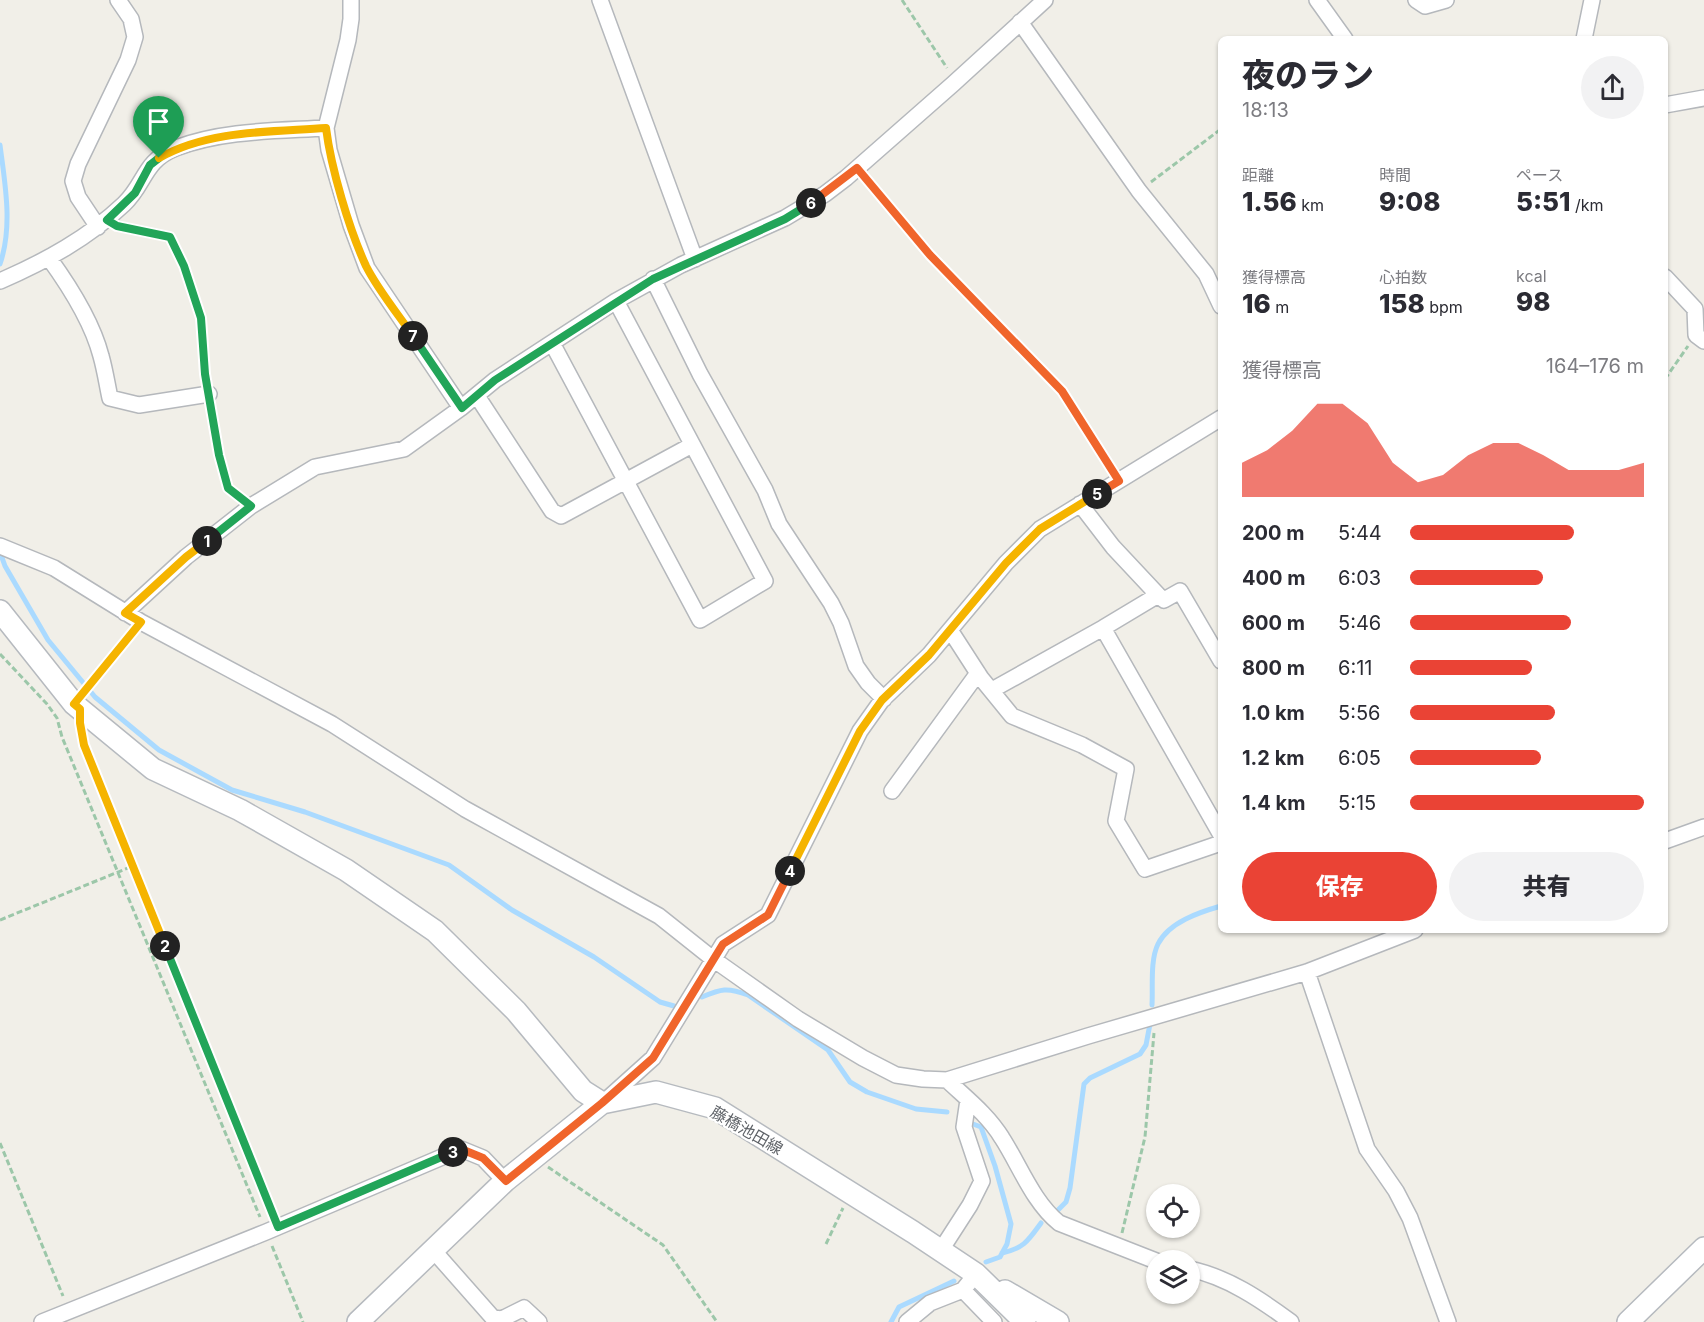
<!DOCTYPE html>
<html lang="ja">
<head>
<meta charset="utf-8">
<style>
  :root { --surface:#fff; --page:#f2f2f3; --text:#2b2b33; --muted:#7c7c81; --accent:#ea4335 }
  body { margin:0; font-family:Inter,"Noto Sans JP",sans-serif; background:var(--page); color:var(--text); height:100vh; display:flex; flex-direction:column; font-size:22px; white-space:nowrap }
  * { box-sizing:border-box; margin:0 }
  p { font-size:20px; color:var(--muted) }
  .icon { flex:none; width:33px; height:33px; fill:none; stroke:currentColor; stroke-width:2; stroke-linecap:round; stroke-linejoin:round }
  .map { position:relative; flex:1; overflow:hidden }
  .drawer { position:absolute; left:1218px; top:36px; width:450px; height:897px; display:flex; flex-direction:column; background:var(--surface); border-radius:9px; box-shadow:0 2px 4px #0004 }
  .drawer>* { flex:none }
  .controls { position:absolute; left:1146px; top:1184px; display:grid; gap:12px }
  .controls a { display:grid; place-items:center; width:54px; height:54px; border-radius:50%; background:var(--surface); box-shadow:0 2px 4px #0004; font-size:30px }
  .pin { position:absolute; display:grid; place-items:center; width:51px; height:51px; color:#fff; margin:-62px -26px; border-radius:50% 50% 50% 0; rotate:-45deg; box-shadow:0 0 6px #0007 }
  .pin .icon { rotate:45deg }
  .km { position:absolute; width:30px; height:30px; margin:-15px; border-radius:50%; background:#222; color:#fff; font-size:16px; line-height:30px; text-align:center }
  .round { display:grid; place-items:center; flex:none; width:63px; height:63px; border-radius:32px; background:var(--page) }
  .overview { display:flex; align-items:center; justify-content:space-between; height:102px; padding:0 24px }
  h1 { font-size:33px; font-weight:800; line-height:45px }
  .figures { display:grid; grid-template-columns:repeat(3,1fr); gap:9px; height:102px; padding:6px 24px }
  .figures div { display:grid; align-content:center }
  .figures b { font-size:26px; font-weight:800 }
  .figures small { font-size:16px; font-weight:400 }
  .figures p { font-size:16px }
  .chart { height:168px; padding:12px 24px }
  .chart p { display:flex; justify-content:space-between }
  .chart svg { width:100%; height:108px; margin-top:6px; fill:var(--accent); opacity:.7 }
  .primary-button { display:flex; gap:12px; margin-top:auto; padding:12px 24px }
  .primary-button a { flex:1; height:69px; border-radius:36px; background:var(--accent); color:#fff; font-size:24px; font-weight:800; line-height:69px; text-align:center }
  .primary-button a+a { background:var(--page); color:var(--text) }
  ul { padding:0 24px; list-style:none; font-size:20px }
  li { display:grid; grid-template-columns:96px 72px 1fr; align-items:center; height:45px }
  li i { height:15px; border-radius:8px; background:var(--accent) }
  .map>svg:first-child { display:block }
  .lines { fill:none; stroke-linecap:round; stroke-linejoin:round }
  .stream { stroke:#aadaff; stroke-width:5 }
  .street-casing { stroke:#b5b8bc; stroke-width:18 }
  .secondary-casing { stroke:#b6babf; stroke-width:24 }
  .path { stroke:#9cc7a9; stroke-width:3; stroke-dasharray:6 3; stroke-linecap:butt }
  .street { stroke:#fff; stroke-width:15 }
  .secondary { stroke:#fff; stroke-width:21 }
  .split-1-casing { stroke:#fff; stroke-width:12 }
  .split-2-casing { stroke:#fff; stroke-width:12 }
  .split-3-casing { stroke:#fff; stroke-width:12 }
  .split-4-casing { stroke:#fff; stroke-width:12 }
  .split-5-casing { stroke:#fff; stroke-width:12 }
  .split-6-casing { stroke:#fff; stroke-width:12 }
  .split-7-casing { stroke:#fff; stroke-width:12 }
  .split-8-casing { stroke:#fff; stroke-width:12 }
  .split-1 { stroke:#22a559; stroke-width:8 }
  .split-2 { stroke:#f5b400; stroke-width:8 }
  .split-3 { stroke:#22a559; stroke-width:8 }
  .split-4 { stroke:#f0652b; stroke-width:8 }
  .split-5 { stroke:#f5b400; stroke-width:8 }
  .split-6 { stroke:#f0652b; stroke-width:8 }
  .split-7 { stroke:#22a559; stroke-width:8 }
  .split-8 { stroke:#f5b400; stroke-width:8 }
  .labels { text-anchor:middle; stroke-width:4.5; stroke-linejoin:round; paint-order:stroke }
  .street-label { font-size:16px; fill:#5f6368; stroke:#fff }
</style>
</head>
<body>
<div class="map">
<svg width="1704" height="1322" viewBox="0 0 1704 1322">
  <rect width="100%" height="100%" fill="#f1efe8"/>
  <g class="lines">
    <!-- stream -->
    <path class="stream" d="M0,145C5,184 13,226 0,264
      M0,552L5,566L48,640L95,697L159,750L232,790L305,812L449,865L512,910L594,957L660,1002L674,1006
      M702,997C721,989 727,987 748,995L828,1050L850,1082L867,1092L916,1109L947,1112
      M1152,1005C1153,987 1150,960 1158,944C1169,922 1200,912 1221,906
      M973,1124L981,1127L995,1166L1011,1224L1007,1244L1000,1257L986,1262
      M1057,1211L1066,1202L1070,1188L1084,1084L1090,1078L1140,1054L1146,1045L1150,1024
      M1002,1253C1024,1248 1028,1241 1041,1223
      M891,1322L899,1307L954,1281"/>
    <!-- street casing -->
    <g class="street-casing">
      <path id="street" d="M351,0V19L348,40L326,128L329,150L351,225L367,268L461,408
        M600,0L695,259
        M1317,0L1345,39
        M1416,0L1425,6L1446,0
        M1020,22L1139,191L1206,274L1221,306
        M1584,39L1592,0
        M1665,105L1704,98
        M98,227L78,197L73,181L78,164L128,60L135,37L131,19L118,0
        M49,258C70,287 92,321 101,356C105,370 107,384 110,398L139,405L209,394
        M1665,277L1695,309L1696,335L1704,341
        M653,279L700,374L765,490L779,524L831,603L841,623L856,666L868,683L884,699
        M0,281C46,261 88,238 124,204C146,183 143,161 176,148C223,130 277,131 326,128
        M552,343L700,620L765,581L616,301
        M477,396L552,511L561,516L692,445
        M1080,504L1113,547L1158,595L1164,600L1180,591L1221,661
        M0,546L54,568L141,622L332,724L465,809L659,916L713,959L798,1019L863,1058L896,1075L923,1079L947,1080L1088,1036L1307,972L1415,930
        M125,613L186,557L251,506L315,467L404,449L461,408L495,380L616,301L681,265L785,218L825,194L846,178L953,84L1045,0
        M1103,628L1221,835
        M950,630L981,678L1012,716L1082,745L1126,769L1116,821L1145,869L1221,843
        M992,690L1103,628L1158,595
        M892,791L978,673
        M1665,841L1704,827
        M1307,972L1367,1149L1396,1191L1410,1218L1448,1322
        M947,1080C966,1098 988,1115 1002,1138C1020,1166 1033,1202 1059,1223L1156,1261
        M604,1102L653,1058L723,944L768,915L860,731L882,700L929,655L1006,563L1040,529L1221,418
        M433,1250L493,1318L502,1319L524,1308L539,1322
        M941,1250L970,1205L982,1181L964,1127L968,1100
        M1190,1269C1227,1277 1260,1299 1291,1322
        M963,1290L994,1322
        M42,1322L266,1232L461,1149L483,1158L505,1181
        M907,1322L930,1303L963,1290L976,1274"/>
    </g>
    <!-- secondary casing -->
    <g class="secondary-casing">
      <path id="secondary" d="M0,611L74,704L153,769L240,810L346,870L435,931L516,1011L583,1091L602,1103
        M1005,1291L1058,1322
        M358,1322L505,1181L602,1103L656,1092L715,1108L913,1232L976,1274L1025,1322
        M1628,1322L1704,1248"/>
    </g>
    <!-- path -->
    <path class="path" d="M902,0L947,68
      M866,179L930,255L1062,391L1111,468
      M1151,182L1221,129
      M123,227L165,235L174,242L184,266L201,318L206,380
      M1665,379L1688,346
      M212,410L219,455L228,487L240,497
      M0,654L47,704L57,718L62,737L260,1217
      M85,690L132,632
      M82,734L84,745L272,1213
      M0,920L133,866
      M0,1143L63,1296
      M548,1167L663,1245L717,1322
      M1122,1233L1145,1137L1154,1033
      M826,1244L843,1208
      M272,1246L303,1322"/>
    <!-- street -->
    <use href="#street" class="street"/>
    <!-- secondary -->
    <use href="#secondary" class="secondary"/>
  </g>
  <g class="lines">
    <!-- split-1 casing -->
    <g class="split-1-casing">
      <path id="split-1" d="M159,158L150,165L135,193L107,220L117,226L170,237L184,266L201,318L205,374L219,455L228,488L251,506L207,541"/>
    </g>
    <!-- split-2 casing -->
    <g class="split-2-casing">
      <path id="split-2" d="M165,946L84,745L80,723V709L74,704L141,622L125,613L186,557L207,541"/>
    </g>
    <!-- split-3 casing -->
    <g class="split-3-casing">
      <path id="split-3" d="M165,946L278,1227L453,1152"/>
    </g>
    <!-- split-4 casing -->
    <g class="split-4-casing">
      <path id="split-4" d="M453,1152L461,1149L483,1158L506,1181L602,1103L653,1058L723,944L768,915L790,871"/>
    </g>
    <!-- split-5 casing -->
    <g class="split-5-casing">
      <path id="split-5" d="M790,871L860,731L882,700L929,655L1006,563L1040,529L1097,494"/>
    </g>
    <!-- split-6 casing -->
    <g class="split-6-casing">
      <path id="split-6" d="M811,203L857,168L930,255L1062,391L1119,481L1097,494"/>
    </g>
    <!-- split-7 casing -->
    <g class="split-7-casing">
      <path id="split-7" d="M413,336L462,408L495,380L653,279L785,219L811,203"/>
    </g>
    <!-- split-8 casing -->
    <g class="split-8-casing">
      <path id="split-8" d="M159,158C208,130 270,132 326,128C331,168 349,229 366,266C378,290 398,314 413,336"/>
    </g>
    <!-- split-1 -->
    <use href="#split-1" class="split-1"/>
    <!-- split-2 -->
    <use href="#split-2" class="split-2"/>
    <!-- split-3 -->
    <use href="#split-3" class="split-3"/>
    <!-- split-4 -->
    <use href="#split-4" class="split-4"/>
    <!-- split-5 -->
    <use href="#split-5" class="split-5"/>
    <!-- split-6 -->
    <use href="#split-6" class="split-6"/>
    <!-- split-7 -->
    <use href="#split-7" class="split-7"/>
    <!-- split-8 -->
    <use href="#split-8" class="split-8"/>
  </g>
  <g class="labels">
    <!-- street labels -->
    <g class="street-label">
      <text transform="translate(747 1130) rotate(30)" y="6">藤橋池田線</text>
    </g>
  </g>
</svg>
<div class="controls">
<a><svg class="icon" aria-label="locate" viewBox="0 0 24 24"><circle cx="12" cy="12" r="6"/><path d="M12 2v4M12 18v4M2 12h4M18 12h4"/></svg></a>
<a><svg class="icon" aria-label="layers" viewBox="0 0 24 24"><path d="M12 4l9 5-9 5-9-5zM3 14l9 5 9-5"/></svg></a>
</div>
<div class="pin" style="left:159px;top:158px;background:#1e9e55"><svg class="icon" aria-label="arrive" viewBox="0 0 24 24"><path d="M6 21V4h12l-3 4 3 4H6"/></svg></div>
<b class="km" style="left:207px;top:541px">1</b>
<b class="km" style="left:165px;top:946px">2</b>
<b class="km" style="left:453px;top:1152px">3</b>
<b class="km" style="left:790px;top:871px">4</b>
<b class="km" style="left:1097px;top:494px">5</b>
<b class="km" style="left:811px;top:203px">6</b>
<b class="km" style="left:413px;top:336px">7</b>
<section class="drawer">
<div class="overview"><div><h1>夜のラン</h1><p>18:13</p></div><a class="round"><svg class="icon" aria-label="share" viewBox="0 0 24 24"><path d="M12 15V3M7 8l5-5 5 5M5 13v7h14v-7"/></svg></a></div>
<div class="figures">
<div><p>距離</p><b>1.56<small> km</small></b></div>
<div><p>時間</p><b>9:08</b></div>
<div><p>ペース</p><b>5:51<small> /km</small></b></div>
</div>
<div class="figures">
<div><p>獲得標高</p><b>16<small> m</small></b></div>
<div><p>心拍数</p><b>158<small> bpm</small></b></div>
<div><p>kcal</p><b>98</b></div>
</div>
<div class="chart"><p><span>獲得標高</span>164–176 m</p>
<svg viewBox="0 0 160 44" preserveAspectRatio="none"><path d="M0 44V30L10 25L20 17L30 6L40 6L50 14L60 30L70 38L80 35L90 27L100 22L110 22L120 27L130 33L140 33L150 33L160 30V44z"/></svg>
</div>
<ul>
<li><b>200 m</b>5:44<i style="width:70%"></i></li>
<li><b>400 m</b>6:03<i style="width:57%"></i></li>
<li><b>600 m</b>5:46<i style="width:69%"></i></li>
<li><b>800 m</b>6:11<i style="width:52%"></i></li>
<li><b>1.0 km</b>5:56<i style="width:62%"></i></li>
<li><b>1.2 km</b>6:05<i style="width:56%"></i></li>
<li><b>1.4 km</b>5:15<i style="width:100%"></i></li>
</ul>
<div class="primary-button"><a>保存</a><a>共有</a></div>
</section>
</div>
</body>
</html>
